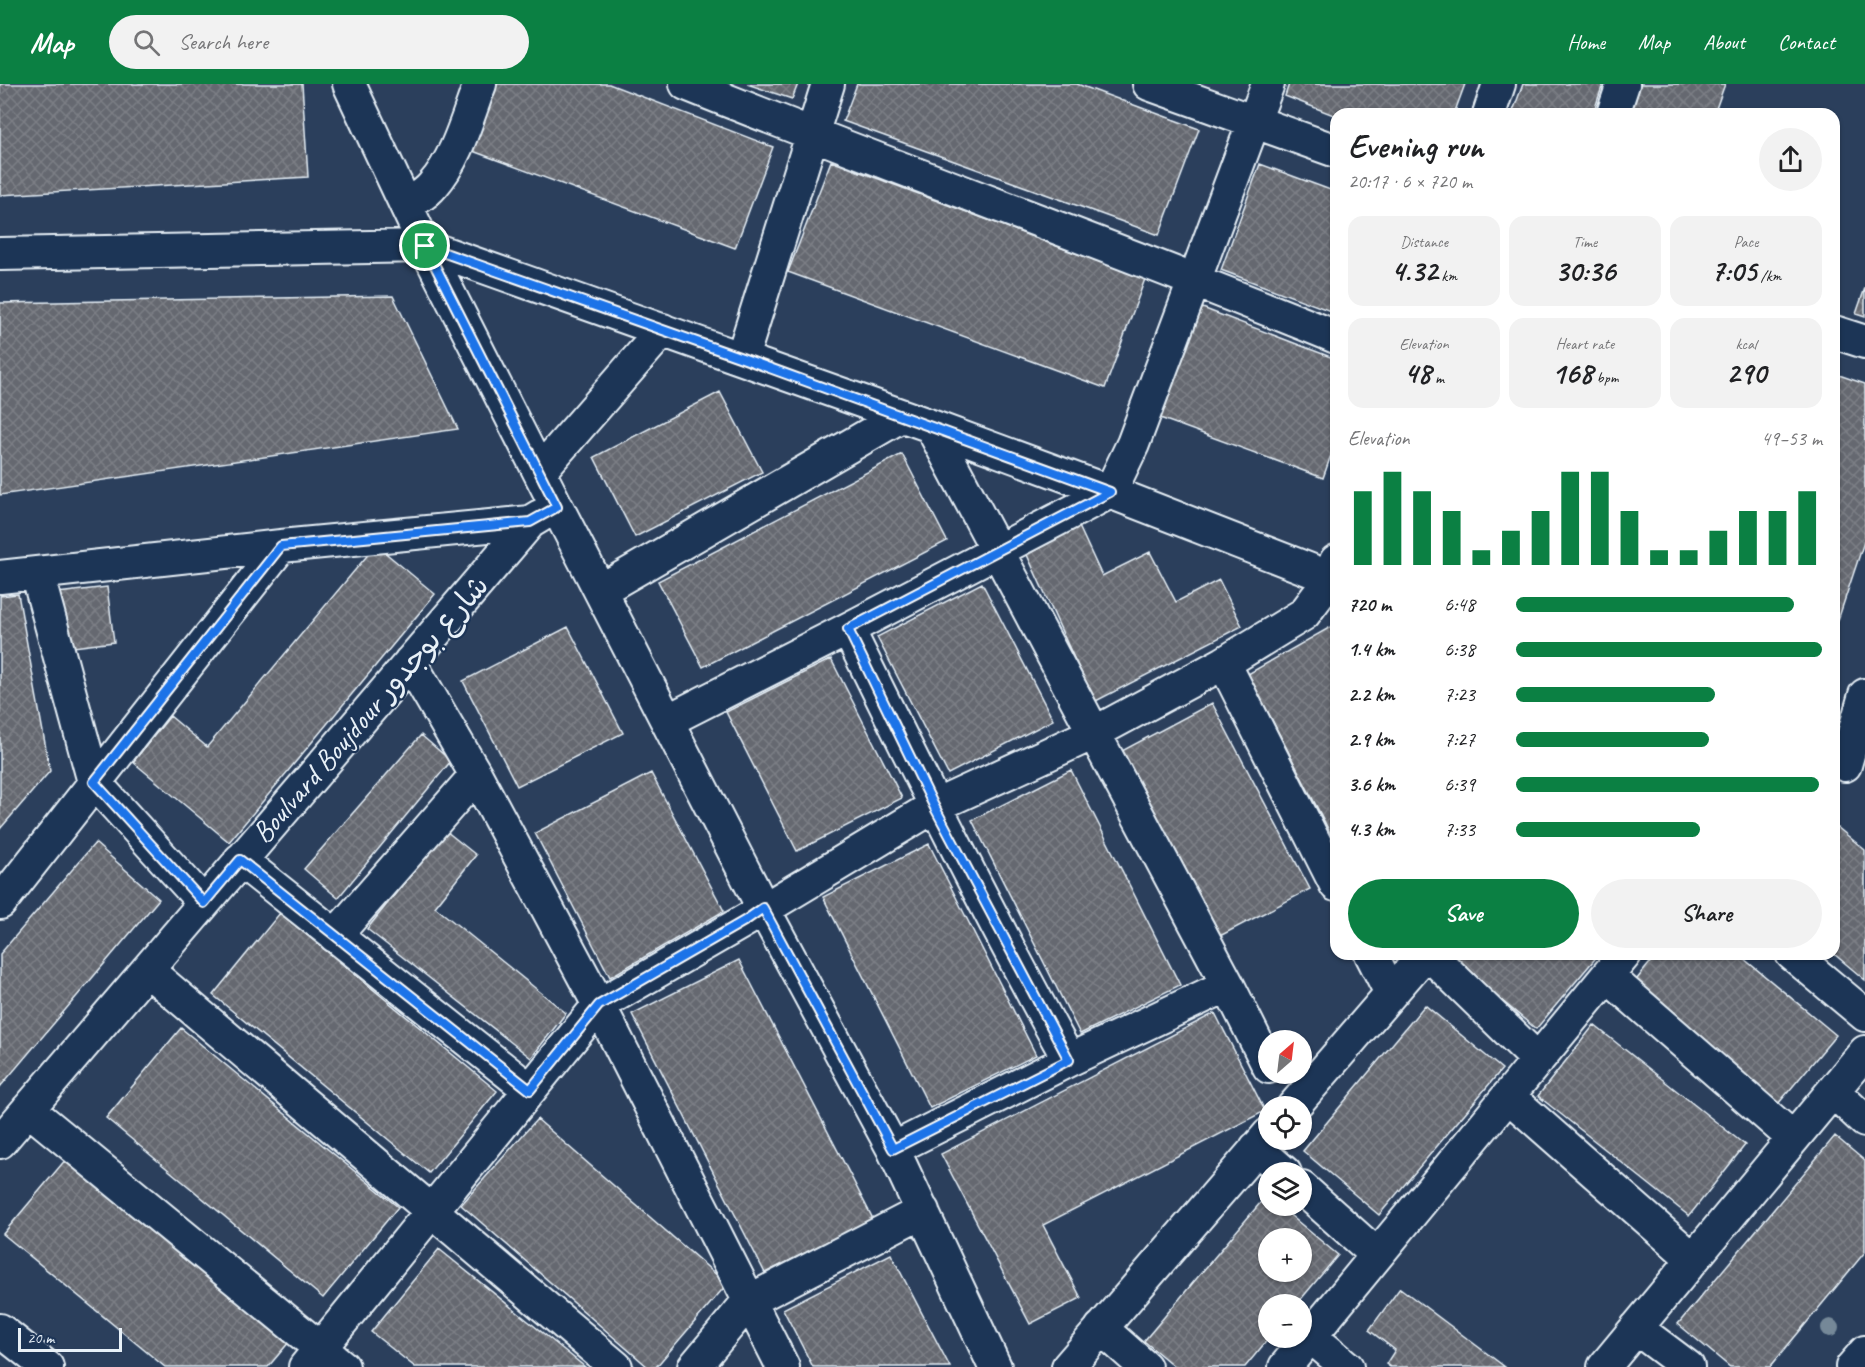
<!DOCTYPE html>
<html lang="en">
<head>
<meta charset="utf-8">
<style>
  :root { --surface:#fff; --page:#f2f2f2; --text:#202124; --muted:#757577; --accent:#0b8043 }
  body { margin:0; font-family:Caveat,"Playpen Sans Arabic",sans-serif; background:var(--page); color:var(--text); height:100vh; display:flex; flex-direction:column; font-size:22px; white-space:nowrap }
  * { box-sizing:border-box; margin:0 }
  p { font-size:20px; color:var(--muted) }
  .icon { flex:none; width:33px; height:33px; fill:none; stroke:currentColor; stroke-width:2; stroke-linecap:round; stroke-linejoin:round }
  .map { position:relative; flex:1; overflow:hidden }
  .panel { position:absolute; left:1330px; top:24px; width:510px; height:852px; display:flex; flex-direction:column; background:var(--surface); border-radius:18px; box-shadow:0 2px 4px #0004 }
  .panel>* { flex:none }
  .needle { width:39px; rotate:28deg }
  .controls { position:absolute; left:1258px; top:946px; display:grid; gap:12px }
  .controls a { display:grid; place-items:center; width:54px; height:54px; border-radius:50%; background:var(--surface); box-shadow:0 2px 4px #0004; font-size:30px }
  .scale { position:absolute; left:18px; bottom:15px; width:104px; box-sizing:border-box; padding-left:6px; border:3px solid #e8f1f8; border-top:0; font-size:16px; line-height:21px; white-space:nowrap; color:#e8f1f8; -webkit-text-stroke:4px #1d3557; paint-order:stroke }
  .pin { position:absolute; display:grid; place-items:center; width:51px; height:51px; color:#fff; margin:-26px; border:3px solid #fff; border-radius:50%; box-shadow:0 2px 6px #0007 }
  .round { display:grid; place-items:center; flex:none; width:63px; height:63px; border-radius:32px; background:var(--page) }
  .summary { display:flex; align-items:center; justify-content:space-between; height:102px; padding:0 18px }
  h1 { font-size:33px; font-weight:700; line-height:45px }
  .metrics { display:grid; grid-template-columns:repeat(3,1fr); gap:9px; height:102px; padding:6px 18px }
  .metrics div { display:grid; align-content:center; border-radius:15px; background:var(--page); text-align:center }
  .metrics b { font-size:30px; font-weight:700 }
  .metrics small { font-size:16px; font-weight:400 }
  .metrics p { font-size:16px }
  .chart { height:168px; padding:12px 18px }
  .chart p { display:flex; justify-content:space-between }
  .chart svg { width:100%; height:108px; margin-top:6px; stroke:var(--accent); stroke-width:6 }
  .cta { display:flex; gap:12px; margin-top:auto; padding:12px 18px }
  .cta a { flex:1; height:69px; border-radius:36px; background:var(--accent); color:#fff; font-size:24px; font-weight:700; line-height:69px; text-align:center }
  .cta a+a { background:var(--page); color:var(--text) }
  ul { padding:0 18px; list-style:none; font-size:20px }
  li { display:grid; grid-template-columns:96px 72px 1fr; align-items:center; height:45px }
  li i { height:15px; border-radius:8px; background:var(--accent) }
  header { display:flex; align-items:center; gap:36px; box-sizing:border-box; height:84px; padding:0 30px; background:var(--accent); color:#fff }
  header strong { font-size:28px }
  nav { display:flex; gap:33px; margin-inline-start:auto; font-size:21px }
  .search { width:420px; height:54px; background:var(--page); display:flex; align-items:center; gap:15px; box-sizing:border-box; padding:0 21px; border-radius:33px; color:var(--muted); font-size:22px }
  .map>svg:first-child { display:block }
  .building { fill:url(#building-cross-hatch); stroke:#e8f1f8; stroke-width:1.5; fill-rule:evenodd }
  .lines { fill:none; stroke-linecap:round; stroke-linejoin:round }
  .street-casing { stroke:#e8f1f8; stroke-width:36 }
  .street { stroke:#1d3557; stroke-width:32 }
  .tree { fill:#748898 }
  .route-casing { stroke:#fff; stroke-width:12 }
  .route { stroke:#1a73e8; stroke-width:8 }
  .labels { text-anchor:middle; stroke-width:4.5; stroke-linejoin:round; paint-order:stroke }
  .street-label { font-size:30px; fill:#e8f1f8; stroke:#1d3557 }
</style>
</head>
<body>
<header>
<strong>Map</strong>
<div class="search"><svg class="icon" aria-label="search" viewBox="0 0 24 24"><circle cx="10" cy="10" r="6"/><path d="M15 15l6 6"/></svg>Search here</div>
<nav><a>Home</a><a>Map</a><a>About</a><a>Contact</a></nav>
</header>
<div class="map">
<svg width="1865" height="1283" viewBox="0 0 1865 1283">
  <defs>
    <pattern id="building-cross-hatch" width="8" height="8" patternUnits="userSpaceOnUse" patternTransform="scale(1.5)"><rect width="8" height="8" fill="#656870"/><path d="M0 0l8 8M0 8l8-8" fill="none" stroke="#7b7e85"/></pattern>
  </defs>
  <rect width="100%" height="100%" fill="#2b3f5c"/>
  <filter id="ink" filterUnits="userSpaceOnUse"><feTurbulence type="fractalNoise" baseFrequency=".0167" numOctaves="2"/><feDisplacementMap in="SourceGraphic" scale="12" xChannelSelector="R" yChannelSelector="G"/><feConvolveMatrix kernelMatrix="1 2 1 2 8 2 1 2 1" color-interpolation-filters="sRGB"/></filter>
  <g filter="url(#ink)">
    <!-- building -->
    <path class="building" d="M0,0H302L308,93L0,111Z
      M497,0H609L773,63L735,164L470,66Z
      M747,0H798L792,15Z
      M857,0H1077L1199,45L1159,151L843,37Z
      M1289,0H1465L1454,30H1336V32L1285,12Z
      M1523,0H1603L1593,30H1512Z
      M1630,0H1725L1714,30H1619Z
      M831,77L1145,195L1105,304L788,188Z
      M1260,80L1336,108V229L1221,186Z
      M1865,204V233L1856,230Z
      M393,212L458,345L0,411V219Z
      M1200,223L1336,275V357L1323,394L1160,334Z
      M1839,291L1865,300V455L1834,548V306Z
      M720,308L762,388L635,453L594,373Z
      M902,370L947,457L703,583L658,497Z
      M1076,436L1102,492L1150,468L1176,518L1219,496L1242,542L1094,618L1023,462Z
      M376,461L435,510L229,758L133,678L170,632L207,663Z
      M982,499L1053,636L948,690L877,553Z
      M107,503L114,558L65,564L58,509Z
      M18,510L50,687L0,745V512Z
      M1334,541L1336,546V760L1248,590Z
      M568,543L623,649L517,702L463,597Z
      M831,575L902,714L797,767L726,628Z
      M1212,619L1310,805L1218,853L1120,668Z
      M421,651L451,677L338,814L304,785Z
      M1071,686L1180,901L1080,950L972,736Z
      M651,689L724,827L610,893L535,749Z
      M1837,743L1865,766V896L1834,870V746Z
      M446,747L476,771L435,823L566,929L531,974L367,845Z
      M95,759L159,815L0,1003V870Z
      M929,760L1036,971L930,1024L823,813Z
      M280,829L497,1007L429,1089L213,911Z
      M1460,870H1599L1536,945L1454,877Z
      M1657,870H1738L1836,951L1778,1020L1633,900Z
      M739,876L873,1135L765,1189L632,930Z
      M1425,921L1502,985L1379,1131L1303,1067Z
      M1215,929L1265,1027L1043,1141L1081,1214L1030,1240L941,1070Z
      M1594,941L1745,1061L1689,1132L1538,1012Z
      M181,944L398,1123L323,1214L106,1034Z
      M537,1035L727,1200L656,1283H648L461,1121Z
      M1835,1052L1865,1077V1168L1770,1283H1730L1678,1240Z
      M72,1068L295,1251L268,1283H165L3,1150Z
      M1266,1112L1269,1114V1122H1279L1338,1171L1296,1221H1269V1254L1245,1283H1175L1144,1257ZM1269,1155H1302V1188H1269Z
      M439,1165L585,1283H415L371,1248Z
      M891,1170L950,1283H813L783,1225Z
      M1400,1204L1505,1283H1390L1386,1280L1395,1266L1369,1246Z"/>
    <g class="lines">
      <!-- street casing -->
      <g class="street-casing">
        <path id="street" d="M349,0L425,162L557,423L763,824L893,1065L995,1283
          M686,0C901,87 1121,165 1336,253
          M1149,0L1336,67
          M1489,30L1499,0
          M1613,30L1623,0
          M407,121C416,115 426,110 433,101C457,74 467,34 480,0
          M0,170L425,162L931,342L1110,408L1336,496
          M1834,248L1865,258
          M742,274L828,0
          M931,342L1228,901L1269,983
          M540,387L663,246
          M37,489L94,698L204,819
          M0,493L281,462L530,438L540,432
          M601,506L901,332
          M848,545C919,690 991,835 1069,976
          M410,578L476,691L599,921L783,1283
          M1224,579L1336,801
          M667,637L848,545L1110,408L1133,360L1268,0
          M1845,681L1865,611
          M240,776L530,1006
          M0,819L281,462
          M335,852L476,691
          M1371,870L1391,909
          M1429,870L1538,976
          M1792,870L1865,931
          M147,886L616,1283
          M1607,892L1793,1054
          M1833,1007L1865,1037
          M1508,1012L1693,1175
          M1293,1023L1425,870
          M28,1025L343,1283
          M0,1058L530,438
          M1256,1064L1285,1089
          M893,1065L1069,976L1228,901
          M1302,1104L1377,1171
          M1101,1244L1145,1283
          M1636,1244L1688,1283
          M0,1246L47,1283
          M1310,1252L1347,1283
          M305,1283L599,921L746,836L935,722L1094,649L1224,579L1304,530L1331,494L1336,477
          M694,1283L749,1217L923,1127
          M1068,1283L1269,1050
          M1285,1283L1625,870
          M1604,1283L1865,968
          M1852,1283L1865,1268"/>
      </g>
      <!-- street -->
      <use href="#street" class="street"/>
    </g>
    <!-- trees -->
    <circle class="tree" cx="1830" cy="1244" r="9"/>
  </g>
  <g class="lines" filter="url(#ink)">
    <!-- route casing -->
    <g class="route-casing">
      <path id="route" d="M425,162L742,274L1110,408L848,545L934,722L1069,976L893,1065L763,824L746,836L599,921L530,1006L240,776L204,819L94,698L281,462L530,438L557,423Z"/>
    </g>
    <!-- route -->
    <use href="#route" class="route"/>
  </g>
  <g class="labels">
    <!-- street labels -->
    <g class="street-label">
      <text transform="translate(370 625) rotate(-49)" y="10">Boulvard Boujdour شارع بوجدور</text>
    </g>
  </g>
</svg>
<div class="controls">
<a><svg class="needle" viewBox="-14 -14 28 28"><path d="M0-13l5 13h-10z" fill="#e53935"/><path d="M0 13l5-13h-10z" fill="#757577"/></svg></a>
<a><svg class="icon" aria-label="locate" viewBox="0 0 24 24"><circle cx="12" cy="12" r="6"/><path d="M12 2v4M12 18v4M2 12h4M18 12h4"/></svg></a>
<a><svg class="icon" aria-label="layers" viewBox="0 0 24 24"><path d="M12 4l9 5-9 5-9-5zM3 14l9 5 9-5"/></svg></a>
<a>+</a>
<a>−</a>
</div>
<div class="scale">20 m</div>
<div class="pin" style="left:425px;top:162px;background:#1e9e55"><svg class="icon" aria-label="arrive" viewBox="0 0 24 24"><path d="M6 21V4h12l-3 4 3 4H6"/></svg></div>
<section class="panel">
<div class="summary"><div><h1>Evening run</h1><p>20:17 · 6 × 720 m</p></div><a class="round"><svg class="icon" aria-label="share" viewBox="0 0 24 24"><path d="M12 15V3M7 8l5-5 5 5M5 13v7h14v-7"/></svg></a></div>
<div class="metrics">
<div><p>Distance</p><b>4.32<small> km</small></b></div>
<div><p>Time</p><b>30:36</b></div>
<div><p>Pace</p><b>7:05<small> /km</small></b></div>
</div>
<div class="metrics">
<div><p>Elevation</p><b>48<small> m</small></b></div>
<div><p>Heart rate</p><b>168<small> bpm</small></b></div>
<div><p>kcal</p><b>290</b></div>
</div>
<div class="chart"><p><span>Elevation</span>49–53 m</p>
<svg viewBox="0 0 160 44" preserveAspectRatio="none"><path d="M5 44V14M15 44V6M25 44V14M35 44V22M45 44V38M55 44V30M65 44V22M75 44V6M85 44V6M95 44V22M105 44V38M115 44V38M125 44V30M135 44V22M145 44V22M155 44V14"/></svg>
</div>
<ul>
<li><b>720 m</b>6:48<i style="width:91%"></i></li>
<li><b>1.4 km</b>6:38<i style="width:100%"></i></li>
<li><b>2.2 km</b>7:23<i style="width:65%"></i></li>
<li><b>2.9 km</b>7:27<i style="width:63%"></i></li>
<li><b>3.6 km</b>6:39<i style="width:99%"></i></li>
<li><b>4.3 km</b>7:33<i style="width:60%"></i></li>
</ul>
<div class="cta"><a>Save</a><a>Share</a></div>
</section>
</div>
</body>
</html>
